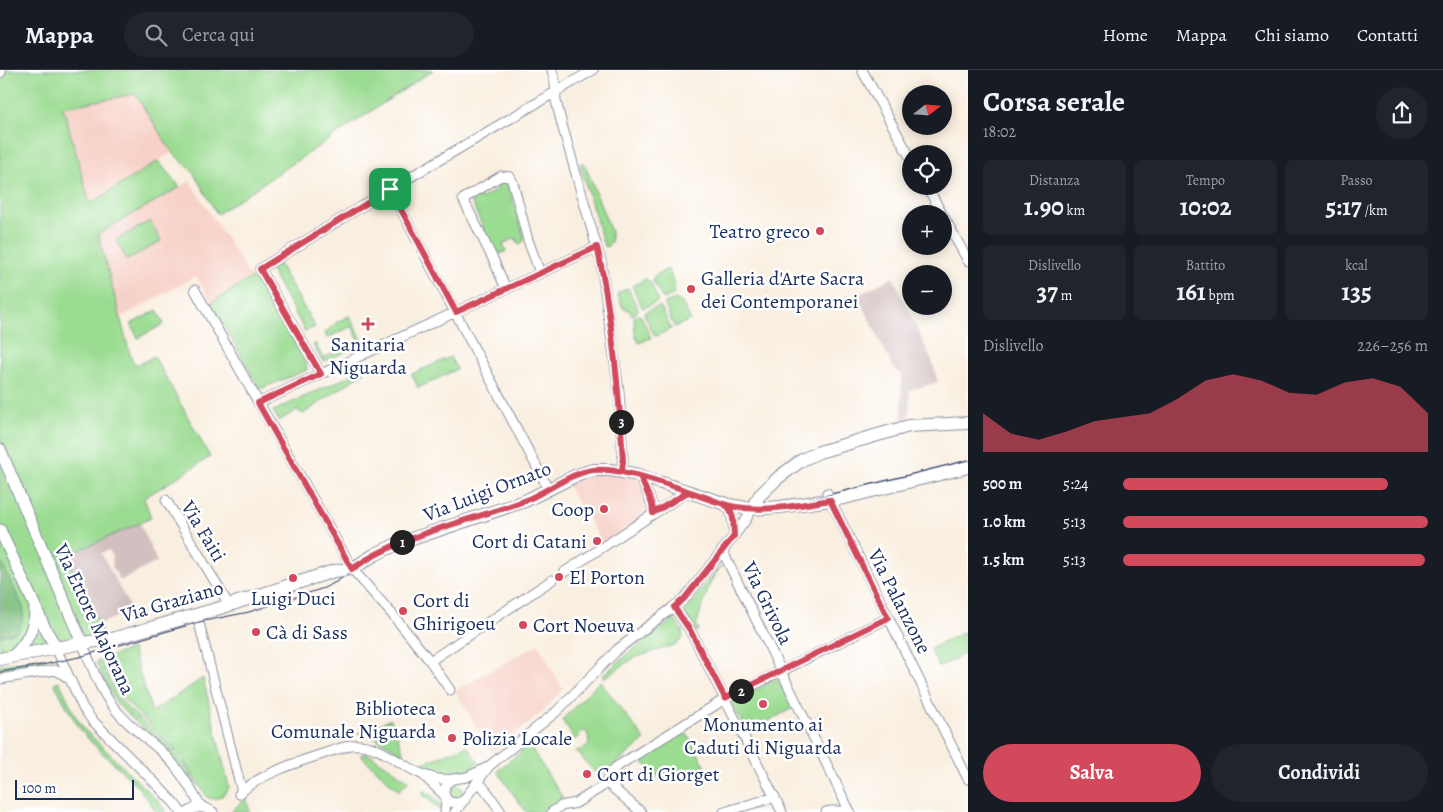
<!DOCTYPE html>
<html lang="it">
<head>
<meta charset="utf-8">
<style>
  :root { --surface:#171b24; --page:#20242c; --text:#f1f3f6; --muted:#9ea1a6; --line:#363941; --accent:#d1495b }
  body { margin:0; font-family:Alegreya,serif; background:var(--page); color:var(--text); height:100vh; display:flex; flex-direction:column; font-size:19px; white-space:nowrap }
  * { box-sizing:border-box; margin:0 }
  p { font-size:16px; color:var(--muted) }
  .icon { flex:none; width:28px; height:28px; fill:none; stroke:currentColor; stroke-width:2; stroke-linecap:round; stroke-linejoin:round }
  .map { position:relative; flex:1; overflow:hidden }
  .details { display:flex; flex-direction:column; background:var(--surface); width:475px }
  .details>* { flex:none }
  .needle { width:32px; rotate:73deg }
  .tools { position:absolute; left:902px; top:15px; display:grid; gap:10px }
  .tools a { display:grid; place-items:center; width:50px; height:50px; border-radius:50%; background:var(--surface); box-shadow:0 2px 12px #0003; font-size:25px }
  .scale { position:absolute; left:15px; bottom:12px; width:119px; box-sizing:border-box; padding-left:5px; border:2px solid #1b2f5e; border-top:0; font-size:14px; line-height:18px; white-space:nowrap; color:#1b2f5e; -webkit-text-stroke:4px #fff; paint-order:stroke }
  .pin { position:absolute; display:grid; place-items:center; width:42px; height:42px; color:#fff; margin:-21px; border-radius:10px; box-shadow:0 2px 8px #0006 }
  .km { position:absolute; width:25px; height:25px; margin:-12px; border-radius:50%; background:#222; color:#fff; font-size:14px; line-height:25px; text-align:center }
  .round { display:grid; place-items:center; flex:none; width:52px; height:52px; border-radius:26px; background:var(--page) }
  .overview { display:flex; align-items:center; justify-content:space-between; height:85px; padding:0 15px }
  h1 { font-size:28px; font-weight:700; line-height:38px }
  .figures { display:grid; grid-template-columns:repeat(3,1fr); gap:8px; height:85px; padding:5px 15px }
  .figures div { display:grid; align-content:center; border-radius:8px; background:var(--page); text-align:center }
  .figures b { font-size:25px; font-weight:700 }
  .figures small { font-size:14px; font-weight:400 }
  .figures p { font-size:14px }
  .chart { height:140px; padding:10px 15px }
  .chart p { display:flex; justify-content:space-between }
  .chart svg { width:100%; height:90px; margin-top:5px; fill:var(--accent); opacity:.7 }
  .action { display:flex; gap:10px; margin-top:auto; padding:10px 15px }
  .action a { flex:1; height:58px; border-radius:30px; background:var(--accent); color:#fff; font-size:20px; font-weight:700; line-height:58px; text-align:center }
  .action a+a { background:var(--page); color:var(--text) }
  ul { padding:0 15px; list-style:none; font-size:16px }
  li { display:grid; grid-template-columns:80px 60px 1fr; align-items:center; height:38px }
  li i { height:12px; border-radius:6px; background:var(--accent) }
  header { display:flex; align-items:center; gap:30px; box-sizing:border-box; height:70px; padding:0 25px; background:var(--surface); border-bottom:1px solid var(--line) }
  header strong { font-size:24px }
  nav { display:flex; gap:28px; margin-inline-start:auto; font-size:18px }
  .search { width:350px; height:45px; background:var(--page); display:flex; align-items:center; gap:12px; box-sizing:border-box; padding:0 18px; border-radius:28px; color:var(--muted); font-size:19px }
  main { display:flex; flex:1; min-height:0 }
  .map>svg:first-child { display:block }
  .built { fill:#f7d1c7 }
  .industrial { fill:#d2bfc0 }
  .green { fill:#9bdc92; stroke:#5b8678 }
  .forest { fill:#7cbc7c; stroke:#4c766d }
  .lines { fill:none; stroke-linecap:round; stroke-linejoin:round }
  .minor-casing { stroke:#8a8f9f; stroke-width:11 }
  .tertiary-casing { stroke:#8a8f9f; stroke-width:13 }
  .secondary-casing { stroke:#8a8f9f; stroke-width:14 }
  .minor { stroke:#fff; stroke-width:9 }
  .tertiary { stroke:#fff; stroke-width:11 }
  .secondary { stroke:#fff; stroke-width:12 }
  .tram { stroke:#1b2f5e; stroke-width:1 }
  .route-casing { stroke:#fff; stroke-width:10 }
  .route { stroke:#d1495b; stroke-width:6 }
  .poi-dot { fill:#d1495b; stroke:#fff; stroke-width:2 }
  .labels { text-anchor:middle; stroke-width:5; stroke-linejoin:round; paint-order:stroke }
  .poi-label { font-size:20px; fill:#1b2f5e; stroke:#fff; text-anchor:start }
  .street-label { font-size:20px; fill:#1b2f5e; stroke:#fff }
</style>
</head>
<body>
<header>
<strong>Mappa</strong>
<div class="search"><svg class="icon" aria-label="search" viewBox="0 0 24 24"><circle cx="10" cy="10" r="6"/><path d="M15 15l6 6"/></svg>Cerca qui</div>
<nav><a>Home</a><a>Mappa</a><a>Chi siamo</a><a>Contatti</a></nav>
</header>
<main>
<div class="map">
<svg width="968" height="742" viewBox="0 0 968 742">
  <rect width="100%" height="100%" fill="#fff"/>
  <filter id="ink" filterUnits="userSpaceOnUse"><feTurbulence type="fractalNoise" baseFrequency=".02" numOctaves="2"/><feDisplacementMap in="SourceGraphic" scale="10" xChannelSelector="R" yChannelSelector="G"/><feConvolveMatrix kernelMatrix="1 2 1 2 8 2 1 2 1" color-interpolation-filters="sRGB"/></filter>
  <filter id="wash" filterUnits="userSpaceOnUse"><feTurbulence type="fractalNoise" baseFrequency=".0096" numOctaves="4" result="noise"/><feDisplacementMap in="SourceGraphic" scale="20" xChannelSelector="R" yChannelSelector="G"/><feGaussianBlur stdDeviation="1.12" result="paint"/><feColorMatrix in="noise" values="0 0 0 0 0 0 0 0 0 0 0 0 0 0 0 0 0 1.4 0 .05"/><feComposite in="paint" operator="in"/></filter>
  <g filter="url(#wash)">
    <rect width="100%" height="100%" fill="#f9efe0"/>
    <!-- built -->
    <path class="built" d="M135,24L172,82L90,135L63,37Z
      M190,111L251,208L211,233L196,206L120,248L98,164Z
      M594,403L640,409L651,443L604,475L566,414Z
      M538,574L563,619L542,643L492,682L455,621Z"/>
    <!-- industrial -->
    <path class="industrial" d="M893,207L932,291L938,312L910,320L909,348L902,350L901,305L892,296L858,225Z
      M140,453L157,492L120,511L112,496L113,492L111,488L113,487L109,480L101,483L135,546L127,549L124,544L99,554L65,486Z"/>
    <!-- green -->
    <path class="green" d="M0,0H433L217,144L193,102L172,82L135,24L63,37L90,134L158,91L180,117L98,164L131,288L137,296L154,286L210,387L144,428L151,448L66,486L76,507L75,508L99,554L103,565L0,583Z
      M582,92L586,97L611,162V172L607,177L604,176L580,95Z
      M501,110H504L508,114L525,170L519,175L515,168L503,174L506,181L500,184L495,182L493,179L470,129L477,124L481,129L498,119L497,113Z
      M150,151L161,171L127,190L116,170Z
      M279,194L315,257L305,261L270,199Z
      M668,199L675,215L673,220L674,224L664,229L662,228L653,211L654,206Z
      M251,208L263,219L306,292L307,300L260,319L211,233Z
      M646,209L650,212L658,230L657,232L643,238L642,237L632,216Z
      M628,218L638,239L636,243L632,245L629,240L623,238L617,224L618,223Z
      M675,229L682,233L691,250L674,257L665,235V233Z
      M659,236L661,237L671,259L656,266L654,265L644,244L645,242Z
      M157,240L164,254L138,268L131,254Z
      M637,245L641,246L651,268L639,273L635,264L634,247Z
      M349,246L364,273L323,292L313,275L315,273L323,288L359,271L352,256L327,268L325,263L337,252Z
      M450,287L457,299L418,318L412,304Z
      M361,301L365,302L303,344L297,340L279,351L273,341Z
      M721,496L711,511L696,555L699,560L695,562L684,541Z
      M674,549L682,560L683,568L677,574L634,588L604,608L602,606L632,580Z
      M968,560V582L939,597L930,579Z
      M132,579L152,642L203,608L229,717C225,726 216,732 207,727L182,687L124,630L117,619L103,589Z
      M42,588L43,598L0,605V595Z
      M100,590L115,622L122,632C144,656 187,685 197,717L194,716L182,699L160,675L118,635L109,620L96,592Z
      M775,610L781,612L793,638L747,662L733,636L735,630Z
      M59,611L75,645L84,659L159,732L166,742H156C138,710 106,690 83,663C71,647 64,630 54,613Z
      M600,611L645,670L599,707L576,681L583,679L589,674L588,665L585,660L575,670L562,650Z
      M391,649L405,687L389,675L377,669L358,663Z
      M684,659L706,697L661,709L639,689Z
      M529,675L563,728L557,731L545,742H526L497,701Z
      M467,676L479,693C453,709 444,708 418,695Z
      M366,684L372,686L409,711L399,721L360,685Z
      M449 721a7 7 0 1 1 14 0a7 7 0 1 1-14 0Z
      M424,721C433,727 441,730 441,741L422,724Z
      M246,728L250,742H232L233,740Z"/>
    <!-- forest -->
    <path class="forest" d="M0,490L23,537C25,545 21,555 17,562L0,566Z"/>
  </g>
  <g filter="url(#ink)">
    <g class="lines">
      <!-- minor casing -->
      <g class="minor-casing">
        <path id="minor" d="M552,0L555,12L556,31L561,51L601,192L619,322L623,391L622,402
          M862,0L911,89
          M927,116L942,144
          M390,119L549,420
          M944,147L968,191
          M506,219L494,191L463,129L501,106L510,107L513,113L528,170L540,203
          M195,220L353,500L392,544L430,591L450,620
          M321,304L260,199L390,119L593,0
          M258,333L597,177
          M640,406L652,434L653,443
          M827,423L968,709
          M166,430L229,535
          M724,434C734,442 733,454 734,466
          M722,480L850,742
          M563,503L687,422
          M674,537L690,560L782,742
          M197,545L242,722
          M82,573C91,593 98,617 112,635C125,653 145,667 162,682C178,697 189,716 200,735L205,738
          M56,578L83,638L92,650L157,715L175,734L181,742
          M430,591L552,510
          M0,609L55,600L61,603L69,609
          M425,707L443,724L449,732L458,733L465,730
          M478,711L488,723L501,742
          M606,712L641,742
          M239,724C265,699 316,687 350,675C383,671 403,702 434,708C440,710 447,709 454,709
          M188,742C196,736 205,736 213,742
          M445,742L446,731L444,721L447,713L453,709L467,707L486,698
          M455,742L489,696L556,642L618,579L684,529L734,466L747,448L751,439
          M552,742L561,736L576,733L600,718L606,712L611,703L616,697L725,629L888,548
          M724,742L775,727
          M826,742L831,741H850"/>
      </g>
      <!-- tertiary casing -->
      <g class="tertiary-casing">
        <path id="tertiary" d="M0,2V0
          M0,379L82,573
          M0,460L45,558L56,578
          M12,587C26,574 36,557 35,536"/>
      </g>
      <!-- secondary casing -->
      <g class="secondary-casing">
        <path id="secondary" d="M751,439L760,425L779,407L802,390L819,382L909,356L968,353
          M0,589L82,573L112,569L220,538L334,501L352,499L374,485L397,474L525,431L575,406L593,400H610L634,404L729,435L751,439L780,437L844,428L968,397"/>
      </g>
      <!-- minor -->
      <use href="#minor" class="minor"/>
      <!-- tertiary -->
      <use href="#tertiary" class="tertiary"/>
      <!-- secondary -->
      <use href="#secondary" class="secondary"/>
      <!-- tram -->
      <path class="tram" d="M0,602L42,595L79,587L199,552L249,542L324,518L336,512L366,492L394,478L530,430L576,408L592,402H609L631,406L733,438L760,441L780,437L968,390"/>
    </g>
  </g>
  <g class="lines" filter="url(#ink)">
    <!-- route casing -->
    <g class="route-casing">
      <path id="route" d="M390,119L260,199L321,304L258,333L352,499C402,464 468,452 524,431C547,422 570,403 593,400C606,399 619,401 631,404C643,406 722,431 728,437C735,444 733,457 734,466L684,529L674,537L690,560L725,628L888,548L830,430C800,435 767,442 736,437C720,434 703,427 688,422L653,443L652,434L640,406L622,402L623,391C620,339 616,289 608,237C605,217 602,197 597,177L456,242L390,119"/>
    </g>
    <!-- route -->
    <use href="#route" class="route"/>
  </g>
  <!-- markers -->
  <g class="poi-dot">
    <circle cx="820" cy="161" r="5"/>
    <circle cx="691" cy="219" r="5"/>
    <path d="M365.5 246.5h5v5h5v5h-5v5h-5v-5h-5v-5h5z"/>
    <circle cx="604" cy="439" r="5"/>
    <circle cx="597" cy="471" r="5"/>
    <circle cx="559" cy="507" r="5"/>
    <circle cx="293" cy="508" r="5"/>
    <circle cx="403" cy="541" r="5"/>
    <circle cx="523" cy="555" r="5"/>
    <circle cx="256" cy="562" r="5"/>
    <circle cx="763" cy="634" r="5"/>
    <circle cx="446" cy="649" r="5"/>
    <circle cx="452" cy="668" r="5"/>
    <circle cx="587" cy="704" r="5"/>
  </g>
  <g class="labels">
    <!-- poi labels -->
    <g class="poi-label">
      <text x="810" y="168" text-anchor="end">Teatro greco</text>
      <text x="701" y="215">Galleria d'Arte Sacra<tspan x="701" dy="23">dei Contemporanei</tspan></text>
      <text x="368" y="281" text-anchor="middle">Sanitaria<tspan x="368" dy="23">Niguarda</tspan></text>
      <text x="594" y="446" text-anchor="end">Coop</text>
      <text x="587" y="478" text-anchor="end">Cort di Catani</text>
      <text x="569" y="514">El Porton</text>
      <text x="293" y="535" text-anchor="middle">Luigi Duci</text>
      <text x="413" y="537">Cort di<tspan x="413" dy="23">Ghirigoeu</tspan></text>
      <text x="533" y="562">Cort Noeuva</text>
      <text x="266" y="569">Cà di Sass</text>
      <text x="436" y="645" text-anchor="end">Biblioteca<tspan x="436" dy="23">Comunale Niguarda</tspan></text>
      <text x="763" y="661" text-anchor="middle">Monumento ai<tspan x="763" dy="23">Caduti di Niguarda</tspan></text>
      <text x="462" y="675">Polizia Locale</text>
      <text x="597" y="711">Cort di Giorget</text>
    </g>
    <!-- street labels -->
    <g class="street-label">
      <text transform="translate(487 421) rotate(-21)" y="7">Via Luigi Ornato</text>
      <text transform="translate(204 461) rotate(59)" y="7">Via Faiti</text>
      <text transform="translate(172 531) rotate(-16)" y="7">Via Graziano</text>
      <text transform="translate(900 531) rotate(63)" y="7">Via Palanzone</text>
      <text transform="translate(768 533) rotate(64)" y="7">Via Grivola</text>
      <text transform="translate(95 549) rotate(65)" y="7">Via Ettore Majorana</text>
    </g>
  </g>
</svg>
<div class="tools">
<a><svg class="needle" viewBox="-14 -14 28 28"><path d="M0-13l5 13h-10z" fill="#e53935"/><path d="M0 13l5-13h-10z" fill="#9ea1a6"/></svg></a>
<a><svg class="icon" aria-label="locate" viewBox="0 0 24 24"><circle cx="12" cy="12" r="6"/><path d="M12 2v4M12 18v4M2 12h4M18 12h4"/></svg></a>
<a>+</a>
<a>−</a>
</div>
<div class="scale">100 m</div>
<div class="pin" style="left:390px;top:119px;background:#1e9e55"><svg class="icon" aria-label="arrive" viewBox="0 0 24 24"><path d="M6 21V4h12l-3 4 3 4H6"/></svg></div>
<b class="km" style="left:402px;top:472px">1</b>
<b class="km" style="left:741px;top:621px">2</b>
<b class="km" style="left:621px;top:352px">3</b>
</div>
<section class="details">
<div class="overview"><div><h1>Corsa serale</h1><p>18:02</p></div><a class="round"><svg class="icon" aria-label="share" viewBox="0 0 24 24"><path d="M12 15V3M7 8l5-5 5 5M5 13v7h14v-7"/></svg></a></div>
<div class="figures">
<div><p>Distanza</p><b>1.90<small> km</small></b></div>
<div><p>Tempo</p><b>10:02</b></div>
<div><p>Passo</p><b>5:17<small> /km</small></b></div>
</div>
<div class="figures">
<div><p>Dislivello</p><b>37<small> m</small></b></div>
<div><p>Battito</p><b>161<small> bpm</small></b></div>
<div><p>kcal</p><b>135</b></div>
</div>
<div class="chart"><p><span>Dislivello</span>226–256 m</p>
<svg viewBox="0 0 160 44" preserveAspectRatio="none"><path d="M0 44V25L10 35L20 38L30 34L40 29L50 27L60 25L70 18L80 9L90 6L100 9L110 15L120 16L130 10L140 8L150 12L160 25V44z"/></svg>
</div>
<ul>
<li><b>500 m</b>5:24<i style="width:87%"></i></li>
<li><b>1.0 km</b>5:13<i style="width:100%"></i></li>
<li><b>1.5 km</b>5:13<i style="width:99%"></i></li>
</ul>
<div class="action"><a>Salva</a><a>Condividi</a></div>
</section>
</main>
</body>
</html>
